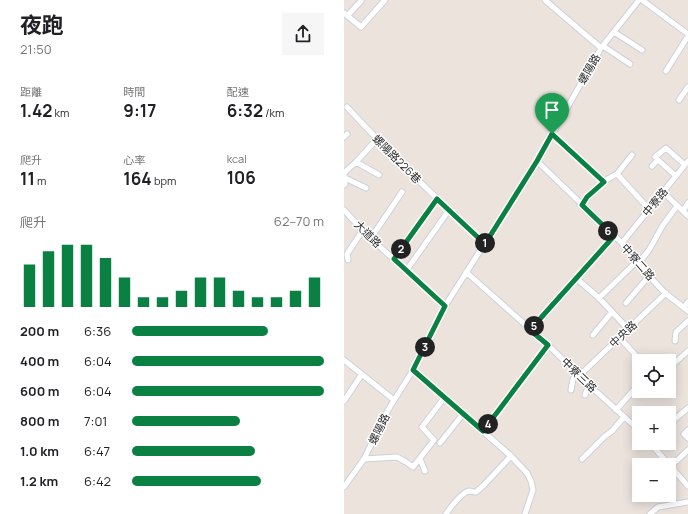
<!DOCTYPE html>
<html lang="zh-TW">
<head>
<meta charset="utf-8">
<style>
  :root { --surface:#fff; --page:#f6f6f6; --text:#202124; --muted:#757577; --accent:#0b8043 }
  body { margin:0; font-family:Manrope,"Noto Sans TC",sans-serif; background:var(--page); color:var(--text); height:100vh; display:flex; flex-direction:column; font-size:15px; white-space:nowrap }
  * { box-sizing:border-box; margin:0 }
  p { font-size:13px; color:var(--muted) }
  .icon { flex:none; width:22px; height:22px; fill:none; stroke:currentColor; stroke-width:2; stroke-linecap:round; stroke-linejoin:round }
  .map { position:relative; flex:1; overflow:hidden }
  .side { display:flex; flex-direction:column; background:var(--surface); width:344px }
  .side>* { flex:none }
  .tools { position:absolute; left:288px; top:354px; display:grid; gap:8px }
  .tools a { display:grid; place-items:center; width:44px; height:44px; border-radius:0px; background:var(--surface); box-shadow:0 2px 10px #0003; font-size:20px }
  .pin { position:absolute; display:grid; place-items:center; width:34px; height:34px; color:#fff; margin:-41px -17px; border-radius:50% 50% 50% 0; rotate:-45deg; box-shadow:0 0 4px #0007 }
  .pin .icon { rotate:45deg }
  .km { position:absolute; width:20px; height:20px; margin:-10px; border-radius:50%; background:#222; color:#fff; font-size:11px; line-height:20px; text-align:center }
  .round { display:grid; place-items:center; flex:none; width:42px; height:42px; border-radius:0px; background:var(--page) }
  .head { display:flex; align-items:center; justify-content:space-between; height:68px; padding:0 20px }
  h1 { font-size:22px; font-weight:700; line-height:30px }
  .metrics { display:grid; grid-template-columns:repeat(3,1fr); gap:6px; height:68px; padding:4px 20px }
  .metrics div { display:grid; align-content:center }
  .metrics b { font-size:17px; font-weight:700 }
  .metrics small { font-size:11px; font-weight:400 }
  .metrics p { font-size:11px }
  .chart { height:112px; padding:8px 20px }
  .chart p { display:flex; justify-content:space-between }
  .chart svg { width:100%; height:72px; margin-top:4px; stroke:var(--accent); stroke-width:6 }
  ul { padding:0 20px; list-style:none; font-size:13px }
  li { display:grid; grid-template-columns:64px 48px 1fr; align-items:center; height:30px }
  li i { height:10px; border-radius:5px; background:var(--accent) }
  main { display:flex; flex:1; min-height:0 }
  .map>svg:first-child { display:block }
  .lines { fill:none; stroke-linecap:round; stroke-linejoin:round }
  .minor-casing { stroke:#cbd1dc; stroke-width:7 }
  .minor { stroke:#fff; stroke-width:5 }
  .route-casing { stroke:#fff; stroke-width:8 }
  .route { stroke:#0b8043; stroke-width:5 }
  .labels { text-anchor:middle; stroke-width:3; stroke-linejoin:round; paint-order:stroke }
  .street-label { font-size:11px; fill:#2b2b2b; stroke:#fff }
</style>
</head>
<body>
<main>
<section class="side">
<div class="head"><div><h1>夜跑</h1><p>21:50</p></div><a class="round"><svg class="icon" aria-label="share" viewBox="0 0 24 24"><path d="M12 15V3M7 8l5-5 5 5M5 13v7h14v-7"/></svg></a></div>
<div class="metrics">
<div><p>距離</p><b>1.42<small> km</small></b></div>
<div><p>時間</p><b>9:17</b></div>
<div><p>配速</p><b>6:32<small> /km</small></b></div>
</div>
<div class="metrics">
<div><p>爬升</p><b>11<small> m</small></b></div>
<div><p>心率</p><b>164<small> bpm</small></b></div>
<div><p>kcal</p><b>106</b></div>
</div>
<div class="chart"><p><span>爬升</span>62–70 m</p>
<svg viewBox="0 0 160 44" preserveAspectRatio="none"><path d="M5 44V18M15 44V10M25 44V6M35 44V6M45 44V14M55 44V26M65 44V38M75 44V38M85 44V34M95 44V26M105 44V26M115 44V34M125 44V38M135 44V38M145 44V34M155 44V26"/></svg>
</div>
<ul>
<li><b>200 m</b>6:36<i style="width:71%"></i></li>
<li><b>400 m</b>6:04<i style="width:100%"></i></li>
<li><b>600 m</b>6:04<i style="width:100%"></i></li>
<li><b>800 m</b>7:01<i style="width:56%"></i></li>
<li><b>1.0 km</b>6:47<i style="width:64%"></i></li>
<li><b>1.2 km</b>6:42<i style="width:67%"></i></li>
</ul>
</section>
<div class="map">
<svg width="344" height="514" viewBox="0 0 344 514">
  <rect width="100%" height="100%" fill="#ece3dd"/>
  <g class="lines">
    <!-- minor casing -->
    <g class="minor-casing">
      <path id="minor" d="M201,0L257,48
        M298,0L344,34
        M0,13L17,27L41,0
        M3,16L17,1
        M270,32L298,50
        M259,46L286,64
        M322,71L344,36
        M335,100L344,87
        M3,107C47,155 93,199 141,244
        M208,134L260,181
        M0,137L3,134
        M288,155L273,174L305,209
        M311,157L322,148L341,165
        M193,161L278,243L292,262L321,293L344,311
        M12,162L35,175
        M308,166L314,160L332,176
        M1,178L22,188
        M0,185L1,184L0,174L2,171L12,162L33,139
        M319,192L344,216
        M238,205C247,193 259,180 273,174
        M0,210L22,234L101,306
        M339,211L344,203
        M27,238L58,192
        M278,243L344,161
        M50,259L93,199
        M4,260L3,254L19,230
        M294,264L305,250L319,225L333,206
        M62,271L105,210
        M122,272L204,345L245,385L295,430
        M232,278L255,298L284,329
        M255,298L292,262
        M282,303L305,276
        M340,307L344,302
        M187,330L270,236
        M249,335L268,312
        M275,337L297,361
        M331,341L332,332L344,321
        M0,360L50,400
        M325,368L344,351
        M235,376L322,293
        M227,390L229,379L233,374
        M241,395L245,385
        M0,401L18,374
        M272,410L295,384
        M325,424L344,408
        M344,430L340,434L344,438
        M139,431L204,345
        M96,443L119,414
        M306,443L344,486
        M20,459L53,457L62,462L69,467L90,440L78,427L100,398
        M76,459L81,471
        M238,459L260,437L268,431L280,417
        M327,466L344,450
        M0,487L20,459L44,410L69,370
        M102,514C106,508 118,492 125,491C127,491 129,492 132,492L139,486L167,456
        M181,514L189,490L187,481L183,473L167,456L69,370L101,306L193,161L257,48L295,0
        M306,514L314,507L344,502"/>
    </g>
    <!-- minor -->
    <use href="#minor" class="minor"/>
  </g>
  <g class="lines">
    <!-- route casing -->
    <g class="route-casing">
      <path id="route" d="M208,134L260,182L243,197L238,205L270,236L186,330L204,345L139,431L69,370L101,306L50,259L93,199L141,244L193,161Z"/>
    </g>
    <!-- route -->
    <use href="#route" class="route"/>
  </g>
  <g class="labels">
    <!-- street labels -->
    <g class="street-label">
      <text transform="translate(245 69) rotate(-60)" y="4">螺陽路</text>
      <text transform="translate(53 159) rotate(45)" y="4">螺陽路226巷</text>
      <text transform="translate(311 202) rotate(-51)" y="4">中寮路</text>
      <text transform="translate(24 234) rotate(45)" y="4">大道路</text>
      <text transform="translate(294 262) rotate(49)" y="4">中寮二路</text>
      <text transform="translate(279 334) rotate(-43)" y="4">中央路</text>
      <text transform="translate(235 375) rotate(44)" y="4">中寮三路</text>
      <text transform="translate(35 429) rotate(-64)" y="4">螺陽路</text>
    </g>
  </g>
</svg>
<div class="tools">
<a><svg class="icon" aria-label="locate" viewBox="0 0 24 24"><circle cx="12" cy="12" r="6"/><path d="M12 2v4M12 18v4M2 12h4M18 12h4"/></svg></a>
<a>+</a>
<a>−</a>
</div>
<div class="pin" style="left:208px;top:134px;background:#1e9e55"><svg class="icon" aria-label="arrive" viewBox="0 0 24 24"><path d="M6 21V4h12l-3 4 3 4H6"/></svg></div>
<b class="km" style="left:141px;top:243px">1</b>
<b class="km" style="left:57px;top:249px">2</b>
<b class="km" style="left:81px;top:347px">3</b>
<b class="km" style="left:144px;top:424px">4</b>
<b class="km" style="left:190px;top:326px">5</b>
<b class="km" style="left:264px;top:231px">6</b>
</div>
</main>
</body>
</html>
